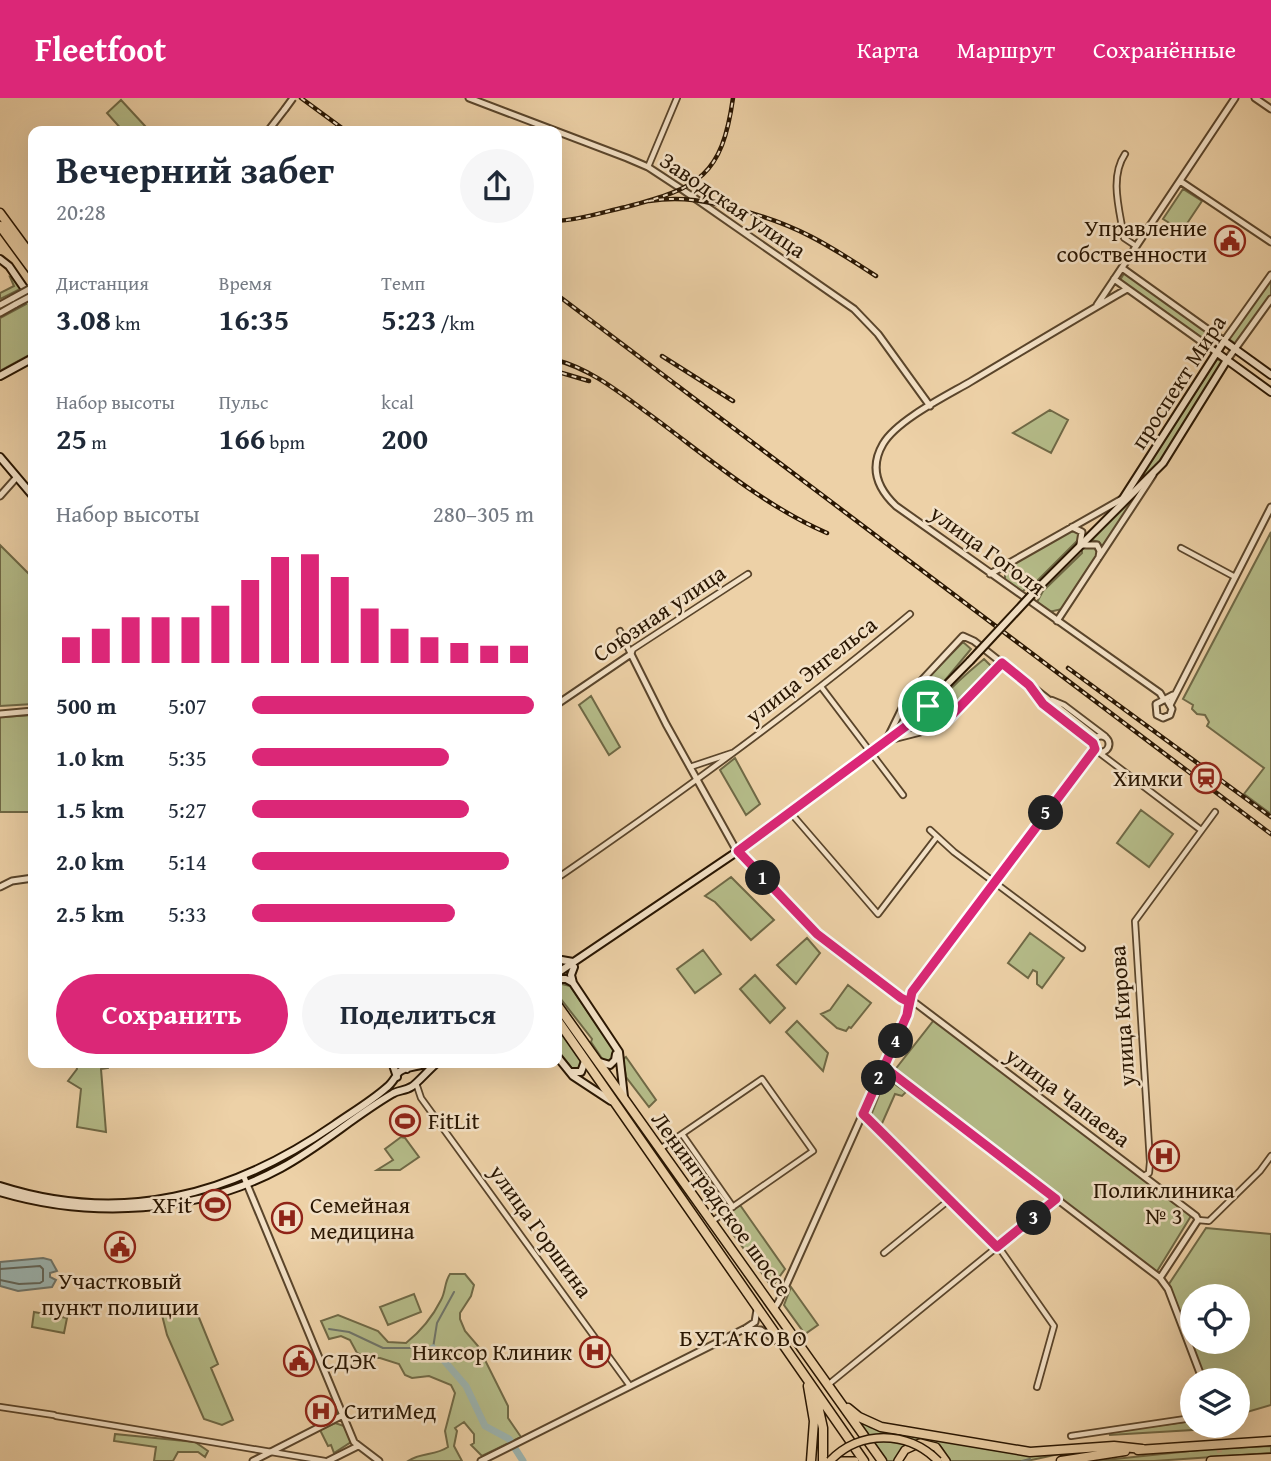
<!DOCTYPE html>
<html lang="ru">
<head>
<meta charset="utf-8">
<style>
  :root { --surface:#fff; --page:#f6f6f7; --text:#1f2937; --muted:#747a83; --accent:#db2777 }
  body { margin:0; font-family:"Gentium Book Plus",serif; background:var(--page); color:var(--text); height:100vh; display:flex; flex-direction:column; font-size:26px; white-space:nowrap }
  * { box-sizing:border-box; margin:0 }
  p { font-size:23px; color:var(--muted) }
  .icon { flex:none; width:38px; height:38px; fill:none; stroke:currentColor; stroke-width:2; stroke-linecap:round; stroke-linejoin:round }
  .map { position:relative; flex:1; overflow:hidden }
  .side { position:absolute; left:28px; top:28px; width:534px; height:942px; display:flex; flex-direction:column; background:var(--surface); border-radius:14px; box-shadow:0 7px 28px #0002 }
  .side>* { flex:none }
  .fabs { position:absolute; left:1180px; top:1186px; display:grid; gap:14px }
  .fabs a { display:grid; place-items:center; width:70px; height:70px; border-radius:50%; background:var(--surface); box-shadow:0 7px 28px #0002; font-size:35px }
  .pin { position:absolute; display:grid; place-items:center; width:60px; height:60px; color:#fff; margin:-30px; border:4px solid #fff; border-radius:50%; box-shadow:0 2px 7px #0007 }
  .km { position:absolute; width:35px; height:35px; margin:-18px; border-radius:50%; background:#222; color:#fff; font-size:19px; line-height:35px; text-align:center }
  .round { display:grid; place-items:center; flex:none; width:74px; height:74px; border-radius:37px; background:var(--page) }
  .headline { display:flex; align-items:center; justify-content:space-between; height:119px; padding:0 28px }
  h1 { font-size:38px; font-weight:800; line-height:52px }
  .figures { display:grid; grid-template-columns:repeat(3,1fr); gap:10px; height:119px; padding:7px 28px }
  .figures div { display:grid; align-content:center }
  .figures b { font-size:30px; font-weight:800 }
  .figures small { font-size:19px; font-weight:400 }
  .figures p { font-size:19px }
  .chart { height:196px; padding:14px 28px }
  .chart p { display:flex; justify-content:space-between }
  .chart svg { width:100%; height:126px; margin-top:7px; stroke:var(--accent); stroke-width:6 }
  .cta { display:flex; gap:14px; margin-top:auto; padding:14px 28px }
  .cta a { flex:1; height:80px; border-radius:42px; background:var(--accent); color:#fff; font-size:28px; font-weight:800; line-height:80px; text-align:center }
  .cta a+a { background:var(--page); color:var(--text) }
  ul { padding:0 28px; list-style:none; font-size:23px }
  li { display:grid; grid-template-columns:112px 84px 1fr; align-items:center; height:52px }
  li i { height:18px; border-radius:9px; background:var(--accent) }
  header { display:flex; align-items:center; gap:42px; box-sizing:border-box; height:98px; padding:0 35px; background:var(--accent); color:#fff }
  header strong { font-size:33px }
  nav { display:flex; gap:38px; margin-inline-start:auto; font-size:24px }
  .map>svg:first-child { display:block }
  .green { fill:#b5bc89; stroke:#6f6946; stroke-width:2; fill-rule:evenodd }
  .water { fill:#9cb5b1; stroke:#6e756b; stroke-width:2 }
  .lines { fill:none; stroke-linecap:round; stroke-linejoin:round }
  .shore { stroke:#62665a; stroke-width:2 }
  .stream { stroke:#6e756b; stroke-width:2 }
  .river { stroke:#9cb5b1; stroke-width:7 }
  .tertiary-tunnel { stroke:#c6ac86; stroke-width:5; stroke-dasharray:5 2.5; stroke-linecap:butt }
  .minor-casing { stroke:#5a452b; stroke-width:8 }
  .tertiary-casing { stroke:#5a452b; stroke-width:9 }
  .secondary-casing { stroke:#291602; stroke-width:10 }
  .primary-casing { stroke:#291602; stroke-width:10 }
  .trunk-casing { stroke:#291602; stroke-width:11 }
  .minor { stroke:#f3e1c6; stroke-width:4.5 }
  .tertiary { stroke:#f3e1c6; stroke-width:5 }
  .secondary { stroke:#f3e1c6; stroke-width:6 }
  .primary { stroke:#edd1a7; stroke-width:7 }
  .trunk { stroke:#edd1a7; stroke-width:8 }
  .rail-casing { stroke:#291602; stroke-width:4.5 }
  .rail { stroke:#f3e1c6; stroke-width:2; stroke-dasharray:5; stroke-linecap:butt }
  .tertiary-bridge-casing { stroke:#5a452b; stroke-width:9; stroke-linecap:butt }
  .secondary-bridge-casing { stroke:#291602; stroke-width:10; stroke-linecap:butt }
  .primary-bridge-casing { stroke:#291602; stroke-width:10; stroke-linecap:butt }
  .tertiary-bridge { stroke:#f3e1c6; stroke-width:5 }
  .secondary-bridge { stroke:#f3e1c6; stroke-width:6 }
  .primary-bridge { stroke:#edd1a7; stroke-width:7 }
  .route-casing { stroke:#fff; stroke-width:14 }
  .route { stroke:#db2777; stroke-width:9 }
  .labels { text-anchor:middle; stroke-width:5; stroke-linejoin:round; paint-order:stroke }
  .street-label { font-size:23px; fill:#291602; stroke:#f3e1c6 }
  .poi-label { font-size:23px; fill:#291602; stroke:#f3e1c6; text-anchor:end }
  .neighbourhood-label { font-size:24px; letter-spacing:2px; fill:#291602; stroke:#f3e1c6 }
</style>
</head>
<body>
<header>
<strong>Fleetfoot</strong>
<nav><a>Карта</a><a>Маршрут</a><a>Сохранённые</a></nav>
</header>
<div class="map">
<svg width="1271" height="1363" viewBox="0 0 1271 1363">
  <rect width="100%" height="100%" fill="#edd1a7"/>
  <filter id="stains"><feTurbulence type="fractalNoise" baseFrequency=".00286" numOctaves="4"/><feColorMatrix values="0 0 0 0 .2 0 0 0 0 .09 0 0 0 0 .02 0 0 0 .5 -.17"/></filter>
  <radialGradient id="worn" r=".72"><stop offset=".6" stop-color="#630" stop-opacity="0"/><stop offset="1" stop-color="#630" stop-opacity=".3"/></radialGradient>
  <!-- green -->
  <path class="green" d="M121,2L145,28L139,33H123L107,15Z
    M1183,91L1202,103L1182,133L1163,121Z
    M1125,174L1216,240L1211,247L1120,182Z
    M10,179L14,180L33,208V255L0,273V220L26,206L18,192L0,201V195L14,188Z
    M1271,181V198L1237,247L1229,241Z
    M1217,261L1223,264L1160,364L1142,382L1140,380Z
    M1050,312L1068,322L1051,355L1013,335Z
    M1131,400L1135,401L1103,450L1099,444L1091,442Z
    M1073,432L1079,436L1078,442L1035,485L1033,484L1022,494L1005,482V474L1009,468Z
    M1271,434V716L1244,696L1264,670L1207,628L1209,624L1205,617L1197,616L1192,611L1193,607L1183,601Z
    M0,447L33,480V606L0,608Z
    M1088,448L1094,449L1098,456L1062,511L1049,514L1036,506L1043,493L1082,455V450Z
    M963,544L971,551L927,604L919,607L913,603L914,594Z
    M984,561L993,570V572L943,623L931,620C930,605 971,572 984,561Z
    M591,598L620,649L609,657L579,607Z
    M33,617V714H0V619Z
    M735,660L760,706L746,717L720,672Z
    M1141,712L1173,736L1149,769L1117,745Z
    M731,779L774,822L751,842L715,804L705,798Z
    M1030,835L1064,860L1042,890L1037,886V874L1033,872L1028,880L1008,865Z
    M807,840L820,855L796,886L777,867Z
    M703,852L721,876L695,895L677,871Z
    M755,877L785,910L770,925L740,891Z
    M562,886L570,888L614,952L611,963L603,962L591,944L592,941L557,896L556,888Z
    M848,887L871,905L851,930L849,929L846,933L837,930L821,916L830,912Z
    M934,922L1191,1118L1156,1175L894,973Z
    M797,923L828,955L823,973L786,934Z
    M556,928L583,964V969L574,973L557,951Z
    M626,959L656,1002L649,1009L626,979L623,961Z
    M76,964H108V970L101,971L106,1034L77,1029L81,991L68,983L77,971Z
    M886,980L906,994L902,998L895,996L880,1030L870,1020Z
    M401,1039L405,1040L419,1059L400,1072H377L393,1062L385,1051Z
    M740,1107L785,1171L772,1189L721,1120Z
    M1206,1130L1271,1136V1307L1237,1317V1283H1205L1169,1186ZM1192,1199H1237V1244H1192Z
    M450,1176H465L474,1187L471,1198L460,1215V1221L465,1233L478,1248L508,1308V1320L521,1339L482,1358L471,1347L474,1345V1336L464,1324L455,1330L457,1333L454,1348L462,1363H408C422,1354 435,1358 448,1349L445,1333L455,1295L451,1287L429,1278L412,1280L405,1277L399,1266L380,1260H367L357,1255L350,1242L341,1238L329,1241L321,1223L338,1217L378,1233L388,1244L406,1245C421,1233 432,1220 441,1202C446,1193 444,1185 450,1176Z
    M791,1189L818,1227L805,1236L784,1207Z
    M414,1196L421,1214L388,1227L380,1209Z
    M193,1205L218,1266L211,1270L233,1322L222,1327L204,1321L167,1237L162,1217Z
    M34,1214L67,1220L64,1235L32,1229Z
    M857,1320L870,1329L887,1334L1004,1353L1059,1356L1027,1363H949L941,1349C923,1338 903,1343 895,1363H886Z
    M1192,1323V1328H1209V1331L1110,1337L1109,1334Z
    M335,1325L344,1328L351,1344L334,1355L331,1347L328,1348L320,1332Z
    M115,1336L195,1344L208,1353L205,1359L198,1354H178L173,1363H154L156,1349L114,1343Z
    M1271,1348V1355L1154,1363H1096L1209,1351Z"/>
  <!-- water -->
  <path class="water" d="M43,1160L51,1162L57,1173L50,1175V1179L56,1182L52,1189L18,1193L0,1188V1164Z"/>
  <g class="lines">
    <!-- shore -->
    <path class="shore" d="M0,1171L40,1168L43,1171V1183L40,1185L19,1186L0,1182"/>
    <!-- stream -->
    <path class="stream" d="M329,1231L349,1234L383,1250H433L437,1225L454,1194
      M1022,1363L1030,1361"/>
    <!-- river -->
    <path class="river" d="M433,1250L466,1288L485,1328L509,1341L523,1363"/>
    <!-- tertiary-tunnel -->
    <path class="tertiary-tunnel" d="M1216,1335L1221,1362"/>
    <!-- minor casing -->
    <g class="minor-casing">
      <path id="minor" d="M1125,56C1109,80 1120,113 1124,140L1136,148
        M648,69L677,0
        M1181,450L1235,479
        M620,533L631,556L633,551L748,476
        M822,590L903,697
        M1032,590L1043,606L1093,645
        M1052,602L1064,607L1105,638
        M1097,653L1201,732
        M690,669L732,655
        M790,714L878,816L936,740
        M930,732L954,754L1082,850
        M556,781C678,697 797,611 910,516
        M416,985L421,1000L630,1288
        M863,1016L992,1146L1000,1151L1054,1228L1037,1289
        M682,1036L733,1109
        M660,1051L762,981L813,1053L711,1124
        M1144,1078L1149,1075L1150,1064L1135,823L1215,714
        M1198,1122L1209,1123L1260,1073L1271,1058
        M884,1155L949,1102
        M829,1286L1056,1101
        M0,1309L54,1317
        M56,1318L325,1363
        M1071,1338L1192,1320"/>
    </g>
    <!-- tertiary casing -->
    <g class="tertiary-casing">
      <path id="tertiary" d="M469,0L627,60L648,69L683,92L854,211L878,236L930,308
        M1255,0L1271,11
        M268,33L285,11
        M1180,83L1271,144
        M1122,170L1224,243L1271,177
        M1114,181L1216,254
        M1127,191C1075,221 1022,253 970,284C946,298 897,322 883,346C869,370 878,391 896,408L1160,595L1164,602
        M0,207L13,200
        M1097,207L1235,0
        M0,215L16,206
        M1227,262L1271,201
        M0,398L16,380
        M1072,429L1082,434L1080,446
        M1082,447H1097L1100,453L1099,459
        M990,476L1122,401
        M1057,523L1153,377
        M911,595V604L916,608H928L930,622L942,625
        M1168,604L1172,611L1170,617L1163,620L1157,617L1156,606L1173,597
        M556,607L631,556L666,626L734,748L817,836L901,900L915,906
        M1170,607L1271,409
        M0,616L33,613
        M1093 646a8 8 0 1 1 16 0a8 8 0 1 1-16 0Z
        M887,641L909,596L963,538L974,543L1096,639
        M889,642L940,629L1002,565
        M0,789L12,783L33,780
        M914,904L1196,1118L1198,1122L1160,1180
        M884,969L1160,1180L1168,1191L1203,1283
        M244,1079L354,1344L379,1363
        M772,1208H776L779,1203L907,917L912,894L1095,651
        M746,1230L761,1232L777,1243
        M1215,1328L1216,1335
        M253,1363L343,1317
        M328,1363L358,1348
        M481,1363L746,1230L755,1224L757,1212"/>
    </g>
    <!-- secondary casing -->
    <g class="secondary-casing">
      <path id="secondary" d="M0,161L9,168L33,203
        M1216,254L1271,294
        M0,278L33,260
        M0,359L33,398
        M1122,402L1224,243L1271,277
        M1038,490L1163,365L1227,262
        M556,861L573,864
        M574,869L571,877L573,885L619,954L624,999
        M556,876L732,757L905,629L970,563
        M556,881H566L573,885
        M556,957L573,978L611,1003
        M392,964L397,979
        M398,964L407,971
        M600,964L610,967L615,962L616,956
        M571,974H581L585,963
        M0,1088C122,1127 231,1098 334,1027C351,1015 370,1004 386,990C392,986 395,979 399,974C406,968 421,969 429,964
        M0,1094C91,1121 196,1116 281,1070C320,1049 353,1019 392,996C398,992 405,993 411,989C416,987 430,970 438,964"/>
    </g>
    <!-- primary casing -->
    <g class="primary-casing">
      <path id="primary" d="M838,1363H855
        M898,1363L905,1352L920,1345L936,1349L946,1363"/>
    </g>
    <!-- trunk casing -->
    <g class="trunk-casing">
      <path id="trunk" d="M0,115L33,160
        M0,128L33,173
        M556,905L882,1363
        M556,920L864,1363
        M808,1288L814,1323L811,1363
        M816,1299L823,1330V1363
        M848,1310L859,1319L881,1329L1030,1354L1114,1348L1142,1351
        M1138,1352L1271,1343
        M1061,1363L1125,1353
        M1211,1363L1271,1360"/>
    </g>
    <!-- minor -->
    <use href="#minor" class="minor"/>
    <!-- tertiary -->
    <use href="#tertiary" class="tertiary"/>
    <!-- secondary -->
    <use href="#secondary" class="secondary"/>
    <!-- primary -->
    <use href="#primary" class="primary"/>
    <!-- trunk -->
    <use href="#trunk" class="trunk"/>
    <!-- rail casing -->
    <g class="rail-casing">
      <path id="rail" d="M301,0L346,33
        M649,103C682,98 708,103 740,112C797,127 827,146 876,178
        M556,123C580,122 603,114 626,109C699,90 722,78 733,0
        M556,196L1271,736
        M662,258L733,303
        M556,262C591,271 620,295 649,316C705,357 762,407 827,435
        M562,275L589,283
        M1068,570L1271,719"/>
    </g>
    <!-- rail -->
    <use href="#rail" class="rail"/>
    <!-- tertiary-bridge casing -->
    <g class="tertiary-bridge-casing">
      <path id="tertiary-bridge" d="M285,11L293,0
        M13,200L33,189
        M16,206L33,197"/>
    </g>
    <!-- secondary-bridge casing -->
    <g class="secondary-bridge-casing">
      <path id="secondary-bridge" d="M970,563L1038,490"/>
    </g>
    <!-- primary-bridge casing -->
    <g class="primary-bridge-casing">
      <path id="primary-bridge" d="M830,1363C859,1332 908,1332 938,1363"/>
    </g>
    <!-- tertiary-bridge -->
    <use href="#tertiary-bridge" class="tertiary-bridge"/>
    <!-- secondary-bridge -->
    <use href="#secondary-bridge" class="secondary-bridge"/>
    <!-- primary-bridge -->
    <use href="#primary-bridge" class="primary-bridge"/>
  </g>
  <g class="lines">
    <!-- route casing -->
    <g class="route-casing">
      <path id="route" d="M928,608L905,629L738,753L817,836L901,900L909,904L907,917L864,1014L863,1016L997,1149L1056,1101L884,969L907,917L912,894L1095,651L1093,645L1043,606L1029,587L1002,565L945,624L938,626L930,622L928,608"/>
    </g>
    <!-- route -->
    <use href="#route" class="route"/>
  </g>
  <!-- icons -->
  <defs>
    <g id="civic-ring" transform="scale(1.575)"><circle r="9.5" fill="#f3e1c6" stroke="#8f2418" stroke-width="1.5"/><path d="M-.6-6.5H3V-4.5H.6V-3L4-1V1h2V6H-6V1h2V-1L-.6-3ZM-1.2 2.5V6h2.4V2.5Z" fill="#8f2418"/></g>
    <g id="station-ring" transform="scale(1.575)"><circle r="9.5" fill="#f3e1c6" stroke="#8f2418" stroke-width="1.5"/><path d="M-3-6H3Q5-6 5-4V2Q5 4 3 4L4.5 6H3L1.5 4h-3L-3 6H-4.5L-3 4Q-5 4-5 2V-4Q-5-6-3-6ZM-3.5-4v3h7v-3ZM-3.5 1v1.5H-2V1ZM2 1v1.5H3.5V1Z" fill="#8f2418"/></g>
    <g id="stadium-ring" transform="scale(1.575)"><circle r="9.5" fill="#f3e1c6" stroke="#8f2418" stroke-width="1.5"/><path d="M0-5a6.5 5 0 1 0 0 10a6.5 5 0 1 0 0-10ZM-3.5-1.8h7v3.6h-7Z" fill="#8f2418"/></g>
    <g id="hospital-ring" transform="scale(1.575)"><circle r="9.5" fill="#f3e1c6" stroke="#8f2418" stroke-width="1.5"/><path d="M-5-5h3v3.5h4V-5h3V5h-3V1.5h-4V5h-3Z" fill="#8f2418"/></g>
  </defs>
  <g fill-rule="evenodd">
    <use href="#civic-ring" x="1230" y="143"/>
    <use href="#station-ring" x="1206" y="680"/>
    <use href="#stadium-ring" x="405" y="1023"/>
    <use href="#hospital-ring" x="1164" y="1058"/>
    <use href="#stadium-ring" x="215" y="1107"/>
    <use href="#hospital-ring" x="287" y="1120"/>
    <use href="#civic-ring" x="120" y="1149"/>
    <use href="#hospital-ring" x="595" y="1254"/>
    <use href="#civic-ring" x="299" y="1263"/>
    <use href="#hospital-ring" x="321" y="1313"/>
  </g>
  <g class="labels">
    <!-- street labels -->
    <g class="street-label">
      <text transform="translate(733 107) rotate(34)" y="8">Заводская улица</text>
      <text transform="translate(1178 284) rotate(-57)" y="8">проспект Мира</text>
      <text transform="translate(988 452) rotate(36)" y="8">улица Гоголя</text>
      <text transform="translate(659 515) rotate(-34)" y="8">Союзная улица</text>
      <text transform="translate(811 572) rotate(-38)" y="8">улица Энгельса</text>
      <text transform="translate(1122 918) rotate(-94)" y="8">улица Кирова</text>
      <text transform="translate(1068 999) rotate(37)" y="8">улица Чапаева</text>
      <text transform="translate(722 1106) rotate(54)" y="8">Ленинградское шоссе</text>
      <text transform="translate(541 1133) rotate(54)" y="8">улица Горшина</text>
    </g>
    <!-- poi labels -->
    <g class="poi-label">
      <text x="1207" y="138">Управление<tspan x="1207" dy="26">собственности</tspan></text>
      <text x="1183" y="688">Химки</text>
      <text x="428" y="1031" text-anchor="start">FitLit</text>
      <text x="1164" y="1100" text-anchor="middle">Поликлиника<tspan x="1164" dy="26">№ 3</tspan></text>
      <text x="192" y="1115">XFit</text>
      <text x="310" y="1115" text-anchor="start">Семейная<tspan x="310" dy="26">медицина</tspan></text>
      <text x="120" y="1191" text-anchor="middle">Участковый<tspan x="120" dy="26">пункт полиции</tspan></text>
      <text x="572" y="1262">Никсор Клиник</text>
      <text x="322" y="1271" text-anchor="start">СДЭК</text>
      <text x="344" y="1321" text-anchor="start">СитиМед</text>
    </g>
    <!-- neighbourhood labels -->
    <g class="neighbourhood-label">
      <text x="744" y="1248">БУТАКОВО</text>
    </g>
  </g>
  <rect width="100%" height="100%" filter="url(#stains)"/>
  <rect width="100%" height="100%" fill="url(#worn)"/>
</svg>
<div class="fabs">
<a><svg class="icon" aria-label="locate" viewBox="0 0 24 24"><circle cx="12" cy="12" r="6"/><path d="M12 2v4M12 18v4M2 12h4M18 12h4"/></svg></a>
<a><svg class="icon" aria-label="layers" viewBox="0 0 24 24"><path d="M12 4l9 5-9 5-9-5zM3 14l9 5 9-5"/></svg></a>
</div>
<div class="pin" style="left:928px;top:608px;background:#1e9e55"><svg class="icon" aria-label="arrive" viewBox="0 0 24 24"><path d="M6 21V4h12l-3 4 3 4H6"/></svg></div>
<b class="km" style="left:763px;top:780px">1</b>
<b class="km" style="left:879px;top:980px">2</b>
<b class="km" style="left:1034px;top:1120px">3</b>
<b class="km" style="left:896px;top:943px">4</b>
<b class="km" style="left:1046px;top:715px">5</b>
<section class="side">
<div class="headline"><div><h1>Вечерний забег</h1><p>20:28</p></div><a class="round"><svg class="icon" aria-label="share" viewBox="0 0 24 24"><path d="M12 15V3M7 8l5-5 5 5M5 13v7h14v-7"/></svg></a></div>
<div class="figures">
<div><p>Дистанция</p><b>3.08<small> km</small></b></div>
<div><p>Время</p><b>16:35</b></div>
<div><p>Темп</p><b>5:23<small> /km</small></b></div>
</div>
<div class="figures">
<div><p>Набор высоты</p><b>25<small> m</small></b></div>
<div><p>Пульс</p><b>166<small> bpm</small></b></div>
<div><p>kcal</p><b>200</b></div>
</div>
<div class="chart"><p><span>Набор высоты</span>280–305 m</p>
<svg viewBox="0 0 160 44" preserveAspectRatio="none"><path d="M5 44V35M15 44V32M25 44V28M35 44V28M45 44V28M55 44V24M65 44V15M75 44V7M85 44V6M95 44V14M105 44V25M115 44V32M125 44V35M135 44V37M145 44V38M155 44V38"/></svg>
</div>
<ul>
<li><b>500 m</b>5:07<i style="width:100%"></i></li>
<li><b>1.0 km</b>5:35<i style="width:70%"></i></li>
<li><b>1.5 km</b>5:27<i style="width:77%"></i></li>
<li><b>2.0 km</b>5:14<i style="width:91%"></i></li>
<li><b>2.5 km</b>5:33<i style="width:72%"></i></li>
</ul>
<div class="cta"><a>Сохранить</a><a>Поделиться</a></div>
</section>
</div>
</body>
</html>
